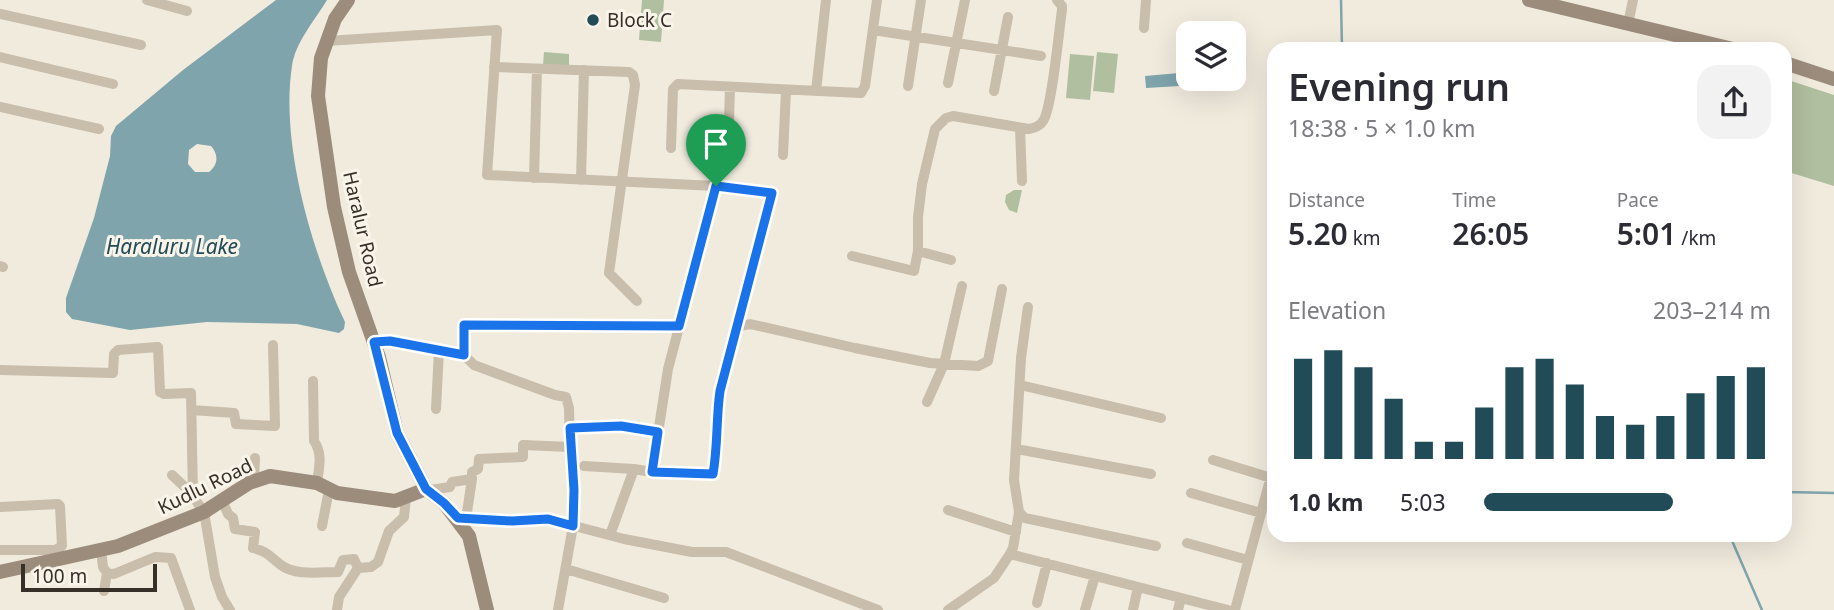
<!DOCTYPE html>
<html lang="en">
<head>
<meta charset="utf-8">
<style>
  :root { --surface:#fff; --page:#f2f2f3; --text:#2b2b33; --muted:#7c7c81; --accent:#214b56 }
  body { margin:0; font-family:"Noto Sans",sans-serif; background:var(--page); color:var(--text); height:100vh; display:flex; flex-direction:column; font-size:26px; white-space:nowrap }
  * { box-sizing:border-box; margin:0 }
  p { font-size:23px; color:var(--muted) }
  .icon { flex:none; width:38px; height:38px; fill:none; stroke:currentColor; stroke-width:2; stroke-linecap:round; stroke-linejoin:round }
  .map { position:relative; flex:1; overflow:hidden }
  .details { position:absolute; left:1267px; top:42px; width:525px; height:500px; display:flex; flex-direction:column; background:var(--surface); border-radius:21px; box-shadow:0 7px 28px #0002 }
  .details>* { flex:none }
  .tools { position:absolute; left:1176px; top:21px; display:grid; gap:14px }
  .tools a { display:grid; place-items:center; width:70px; height:70px; border-radius:14px; background:var(--surface); box-shadow:0 7px 28px #0002; font-size:35px }
  .scale { position:absolute; left:21px; bottom:18px; width:136px; box-sizing:border-box; padding-left:7px; border:4px solid #373029; border-top:0; font-size:19px; line-height:24px; white-space:nowrap; color:#373029; -webkit-text-stroke:5px #f9f4ea; paint-order:stroke }
  .pin { position:absolute; display:grid; place-items:center; width:60px; height:60px; color:#fff; margin:-72px -30px; border-radius:50% 50% 50% 0; rotate:-45deg; box-shadow:0 0 7px #0007 }
  .pin .icon { rotate:45deg }
  .round { display:grid; place-items:center; flex:none; width:74px; height:74px; border-radius:21px; background:var(--page) }
  .headline { display:flex; align-items:center; justify-content:space-between; height:119px; padding:0 21px }
  h1 { font-size:38px; font-weight:600; line-height:52px }
  .metrics { display:grid; grid-template-columns:repeat(3,1fr); gap:10px; height:119px; padding:7px 21px }
  .metrics div { display:grid; align-content:center }
  .metrics b { font-size:30px; font-weight:600 }
  .metrics small { font-size:19px; font-weight:400 }
  .metrics p { font-size:19px }
  .chart { height:196px; padding:14px 21px }
  .chart p { display:flex; justify-content:space-between }
  .chart svg { width:100%; height:126px; margin-top:7px; stroke:var(--accent); stroke-width:6 }
  ul { padding:0 21px; list-style:none; font-size:23px }
  li { display:grid; grid-template-columns:112px 84px 1fr; align-items:center; height:52px }
  li i { height:18px; border-radius:9px; background:var(--accent) }
  .map>svg:first-child { display:block }
  .green { fill:#b0bf9f }
  .water { fill:#7fa4ac; fill-rule:evenodd }
  .lines { fill:none; stroke-linecap:round; stroke-linejoin:round }
  .stream { stroke:#7fa4ac; stroke-width:2.5 }
  .street { stroke:#c9bdab; stroke-width:10 }
  .secondary { stroke:#9c8c7c; stroke-width:14 }
  .route-casing { stroke:#fff; stroke-width:14 }
  .route { stroke:#1a73e8; stroke-width:9 }
  .poi-dot { fill:#214b56; stroke:#f9f4ea; stroke-width:2.5 }
  .labels { text-anchor:middle; stroke-width:6; stroke-linejoin:round; paint-order:stroke }
  .poi-label { font-size:19px; fill:#373029; stroke:#f9f4ea; text-anchor:start }
  .street-label { font-size:19px; fill:#373029; stroke:#f9f4ea }
  .water-label { font-size:21px; font-style:italic; fill:#214b56; stroke:#f9f4ea }
</style>
</head>
<body>
<div class="map">
<svg width="1834" height="610" viewBox="0 0 1834 610">
  <rect width="100%" height="100%" fill="#f1ebde"/>
  <!-- green -->
  <path class="green" d="M642,0H664L661,42L639,40Z
    M544,52L569,54V66L543,65Z
    M1097,52L1118,54L1114,93L1093,91Z
    M1070,54L1094,56L1090,100L1066,98Z
    M1785,79L1834,95V186L1785,171Z
    M1022,190L1017,213L1009,210L1005,202L1006,195L1014,190Z"/>
  <!-- water -->
  <path class="water" d="M276,0H327C315,20 295,43 292,66C280,144 312,252 345,322L344,329L339,333L297,324L207,322L130,330L72,319L66,312V298L94,218L110,156L111,136L116,126L183,70ZM197,144L211,146C219,155 218,165 209,172H195L188,164L189,150Z
    M1179,73L1180,86L1146,88L1145,76Z"/>
  <g class="lines">
    <!-- stream -->
    <path class="stream" d="M1341,0L1342,49
      M1785,492L1834,493
      M1730,536L1762,610"/>
    <!-- street -->
    <path class="street" d="M147,0L187,11
      M0,14L141,45
      M1628,24L1633,0
      M1144,28L1146,0
      M873,30L1041,56
      M327,41L497,30L487,175L716,186L668,369L652,472L713,474C718,447 716,419 720,391L772,193L716,186
      M0,57L113,84
      M494,67L629,72L633,75L635,85L609,273L637,301
      M948,83L965,0
      M908,86L921,0
      M816,91L826,0
      M994,91L1008,17
      M0,107L99,129
      M1020,128L1022,181
      M671,148L673,89L678,84L861,93L865,86L877,0
      M728,154L730,87
      M783,155L786,90
      M534,178L537,69
      M581,180L584,70
      M918,251L951,260
      M852,256L914,271L918,251V217L922,184L935,129L946,118L953,116L1029,129C1035,128 1040,126 1043,121C1052,109 1059,29 1062,10V6L1057,0
      M0,266L3,267
      M737,327L750,324L855,348L930,363L978,366L988,361L1002,289
      M374,342L390,341L464,355V325L679,326
      M0,370L113,373L114,354L118,350L158,347L160,392L164,394L191,393L193,496
      M313,381L314,441C323,454 319,467 317,483
      M1020,385L1161,418
      M927,402L944,364L962,286
      M436,409L439,350
      M192,410L234,413L236,424L275,426L273,345
      M570,428L621,427L658,432
      M1016,449L1151,474
      M1213,460L1271,478
      M584,466L634,469
      M172,475L189,491L204,512L215,577L222,597L230,610
      M254,481L255,458
      M430,490L450,487L452,482L472,479V472L478,469L479,459L523,457V445L570,447L569,408L566,397L555,395L474,365L464,355
      M1191,493L1261,513
      M222,500L228,514L233,518L235,529L255,532L253,548C269,552 270,557 281,565C295,576 321,572 338,572L343,560L354,559L358,568
      M0,507L58,504L60,506L62,546L55,550H0
      M948,510L1016,532
      M1019,512L1025,518L1156,546
      M458,518L512,521L548,519L624,539L692,552H726L878,610
      M466,519L472,479
      M322,526L329,490
      M610,535L634,469L652,472
      M1187,543L1248,560
      M101,550L103,567L107,573L114,574L155,557L171,558L190,610
      M1010,554L1013,548L1019,512L1014,480L1021,358L1028,307
      M566,569L664,598
      M104,591L107,573
      M1037,603L1047,563
      M337,610L339,597L358,568L371,567L378,562L389,531L404,517L406,497
      M558,610L573,526L574,490L570,447
      M948,610L994,578L1010,554L1228,610
      M1085,610L1095,576
      M1133,610L1138,587
      M1178,610L1181,598
      M1235,610L1274,465"/>
    <!-- secondary -->
    <path class="secondary" d="M348,0L335,19L321,58L318,96L334,207L349,272L379,357L397,433L426,489L444,503L469,536L487,610
      M1529,0L1733,49
      M1785,63L1834,79
      M0,572L118,546L204,512L249,483L270,476L317,483L337,493L395,501L426,489"/>
  </g>
  <g class="lines">
    <!-- route casing -->
    <g class="route-casing">
      <path id="route" d="M716,186L772,193L720,391C716,419 718,446 713,474L652,472L658,432L621,426L570,428L574,490L573,526L548,519L512,521L458,518L444,503L426,489L397,433L374,342L390,341L464,355V325L679,326Z"/>
    </g>
    <!-- route -->
    <use href="#route" class="route"/>
  </g>
  <!-- markers -->
  <circle class="poi-dot" cx="593" cy="20" r="7"/>
  <g class="labels">
    <!-- poi labels -->
    <g class="poi-label">
      <text x="607" y="27">Block C</text>
    </g>
    <!-- street labels -->
    <g class="street-label">
      <text transform="translate(363 229) rotate(77)" y="7">Haralur Road</text>
      <text transform="translate(205 486) rotate(-26)" y="7">Kudlu Road</text>
    </g>
    <!-- water labels -->
    <g class="water-label">
      <text x="172" y="254">Haraluru Lake</text>
    </g>
  </g>
</svg>
<div class="tools">
<a><svg class="icon" aria-label="layers" viewBox="0 0 24 24"><path d="M12 4l9 5-9 5-9-5zM3 14l9 5 9-5"/></svg></a>
</div>
<div class="scale">100 m</div>
<div class="pin" style="left:716px;top:186px;background:#1e9e55"><svg class="icon" aria-label="arrive" viewBox="0 0 24 24"><path d="M6 21V4h12l-3 4 3 4H6"/></svg></div>
<section class="details">
<div class="headline"><div><h1>Evening run</h1><p>18:38 · 5 × 1.0 km</p></div><a class="round"><svg class="icon" aria-label="share" viewBox="0 0 24 24"><path d="M12 15V3M7 8l5-5 5 5M5 13v7h14v-7"/></svg></a></div>
<div class="metrics">
<div><p>Distance</p><b>5.20<small> km</small></b></div>
<div><p>Time</p><b>26:05</b></div>
<div><p>Pace</p><b>5:01<small> /km</small></b></div>
</div>
<div class="chart"><p><span>Elevation</span>203–214 m</p>
<svg viewBox="0 0 160 44" preserveAspectRatio="none"><path d="M5 44V9M15 44V6M25 44V12M35 44V23M45 44V38M55 44V38M65 44V26M75 44V12M85 44V9M95 44V18M105 44V29M115 44V32M125 44V29M135 44V21M145 44V15M155 44V12"/></svg>
</div>
<ul>
<li><b>1.0 km</b>5:03<i style="width:66%"></i></li>
</ul>
</section>
</div>
</body>
</html>
